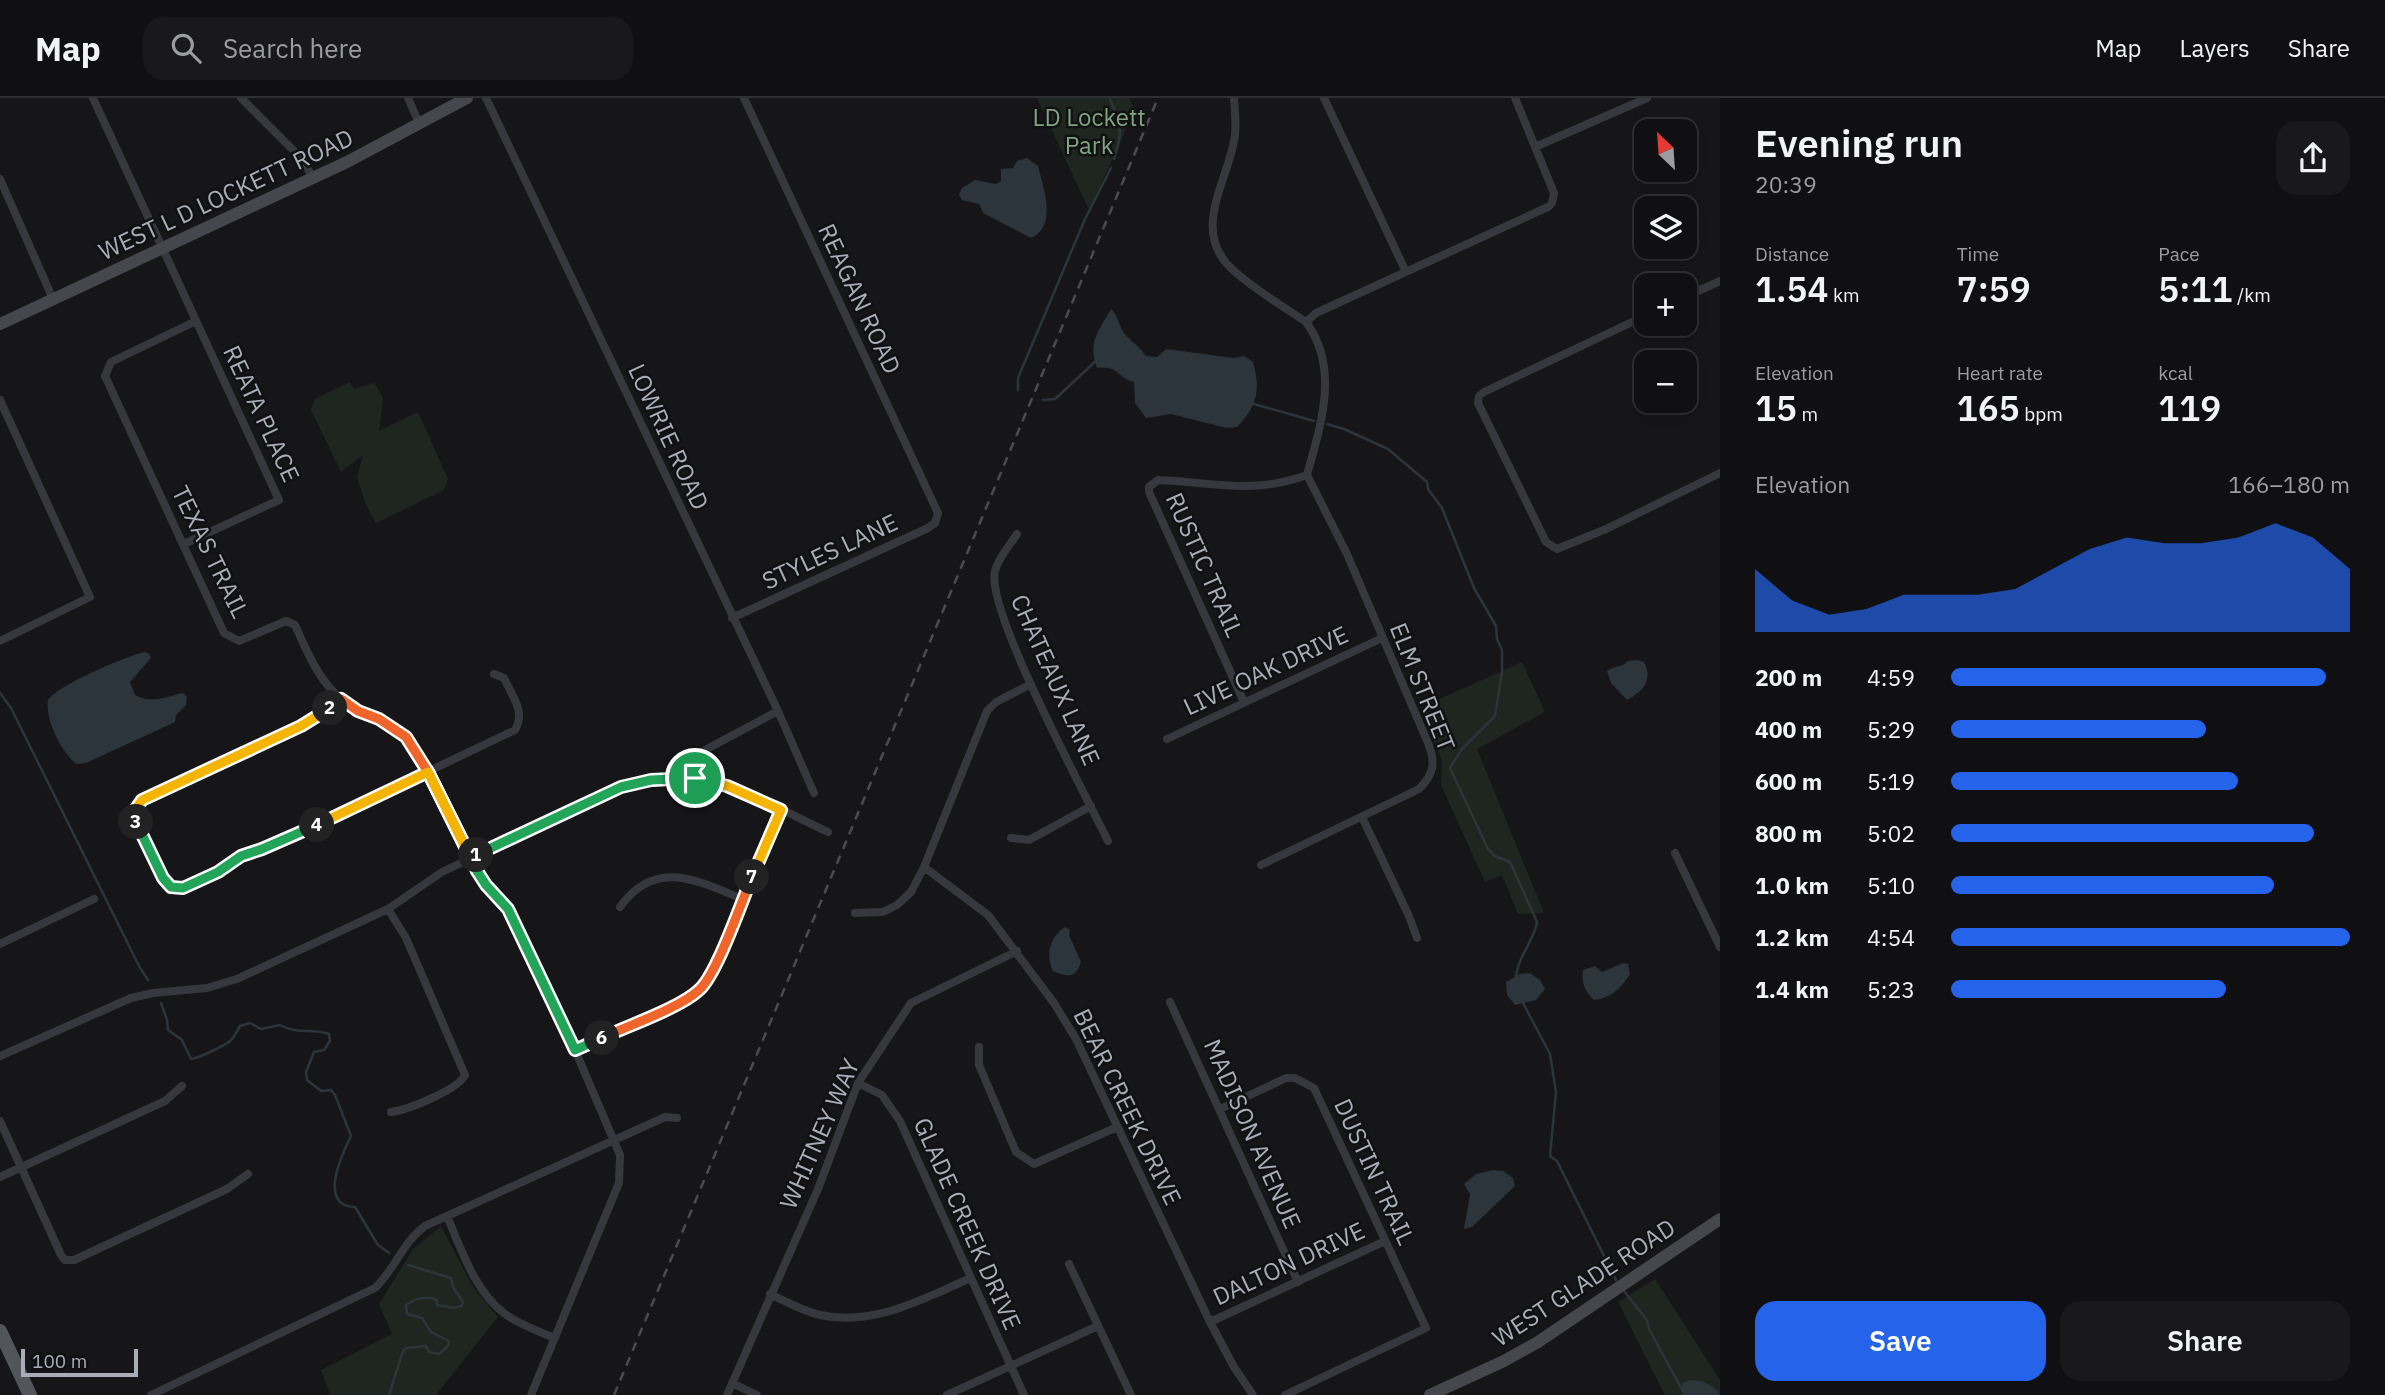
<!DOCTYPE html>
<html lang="en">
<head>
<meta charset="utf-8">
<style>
  :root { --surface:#101012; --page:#19191b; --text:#f1f3f6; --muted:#9c9d9f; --line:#303032; --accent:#2563eb }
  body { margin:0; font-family:"IBM Plex Sans",sans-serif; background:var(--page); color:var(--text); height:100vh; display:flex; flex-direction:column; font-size:26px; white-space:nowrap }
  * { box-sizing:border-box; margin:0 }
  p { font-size:23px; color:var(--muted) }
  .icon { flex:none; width:38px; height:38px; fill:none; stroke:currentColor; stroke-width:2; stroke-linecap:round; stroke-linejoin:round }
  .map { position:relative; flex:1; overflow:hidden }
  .panel { display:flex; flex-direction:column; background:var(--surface); width:665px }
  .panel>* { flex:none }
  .needle { width:46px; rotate:335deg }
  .fabs { position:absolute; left:1634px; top:21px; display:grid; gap:14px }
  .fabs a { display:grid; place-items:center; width:63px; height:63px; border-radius:14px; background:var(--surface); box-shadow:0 4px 10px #0003,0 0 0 2px var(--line); font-size:35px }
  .scale { position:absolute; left:21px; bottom:18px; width:117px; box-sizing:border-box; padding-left:7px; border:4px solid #a8adb8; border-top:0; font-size:19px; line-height:24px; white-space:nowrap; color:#a8adb8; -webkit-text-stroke:5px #111113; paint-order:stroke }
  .pin { position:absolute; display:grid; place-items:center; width:60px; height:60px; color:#fff; margin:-30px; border:4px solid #fff; border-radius:50%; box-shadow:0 2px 7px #0007 }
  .km { position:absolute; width:35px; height:35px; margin:-18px; border-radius:50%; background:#222; color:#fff; font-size:19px; line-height:35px; text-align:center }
  .round { display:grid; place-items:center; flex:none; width:74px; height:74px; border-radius:21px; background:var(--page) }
  .headline { display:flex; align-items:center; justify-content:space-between; height:119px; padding:0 35px }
  h1 { font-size:38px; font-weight:600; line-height:52px }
  .metrics { display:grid; grid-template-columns:repeat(3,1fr); gap:10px; height:119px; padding:7px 35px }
  .metrics div { display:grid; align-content:center }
  .metrics b { font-size:35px; font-weight:600 }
  .metrics small { font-size:19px; font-weight:400 }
  .metrics p { font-size:19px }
  .chart { height:196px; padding:14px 35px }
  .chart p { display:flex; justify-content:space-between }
  .chart svg { width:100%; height:126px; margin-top:7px; fill:var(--accent); opacity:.7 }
  .primary-button { display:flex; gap:14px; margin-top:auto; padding:14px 35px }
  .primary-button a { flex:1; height:80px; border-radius:21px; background:var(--accent); color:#fff; font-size:28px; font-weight:600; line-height:80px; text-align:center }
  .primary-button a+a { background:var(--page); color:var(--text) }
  ul { padding:0 35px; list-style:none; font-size:23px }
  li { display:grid; grid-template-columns:112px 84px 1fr; align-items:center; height:52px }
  li i { height:18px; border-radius:9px; background:var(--accent) }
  header { display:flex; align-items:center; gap:42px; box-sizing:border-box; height:98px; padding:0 35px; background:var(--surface); border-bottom:2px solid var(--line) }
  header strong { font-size:33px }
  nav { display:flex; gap:38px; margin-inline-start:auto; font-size:24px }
  .search { width:490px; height:63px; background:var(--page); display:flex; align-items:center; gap:18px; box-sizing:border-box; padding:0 24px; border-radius:21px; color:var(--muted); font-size:26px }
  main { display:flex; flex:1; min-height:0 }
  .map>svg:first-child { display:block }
  .green { fill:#1e261f }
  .water { fill:#2c353c }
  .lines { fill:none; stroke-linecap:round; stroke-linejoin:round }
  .stream { stroke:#2c353c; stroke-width:2.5 }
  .minor { stroke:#37383d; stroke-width:8 }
  .secondary { stroke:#45474d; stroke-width:12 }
  .primary { stroke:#53555c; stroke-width:14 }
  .rail { stroke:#4a4c52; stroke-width:2.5; stroke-dasharray:9 7; stroke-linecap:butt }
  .split-1-casing { stroke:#fff; stroke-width:14 }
  .split-2-casing { stroke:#fff; stroke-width:14 }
  .split-3-casing { stroke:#fff; stroke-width:14 }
  .split-4-casing { stroke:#fff; stroke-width:14 }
  .split-5-casing { stroke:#fff; stroke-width:14 }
  .split-6-casing { stroke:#fff; stroke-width:14 }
  .split-7-casing { stroke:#fff; stroke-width:14 }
  .split-8-casing { stroke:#fff; stroke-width:14 }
  .split-1 { stroke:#22a559; stroke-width:9 }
  .split-2 { stroke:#f0652b; stroke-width:9 }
  .split-3 { stroke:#f5b400; stroke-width:9 }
  .split-4 { stroke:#22a559; stroke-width:9 }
  .split-5 { stroke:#f5b400; stroke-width:9 }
  .split-6 { stroke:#22a559; stroke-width:9 }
  .split-7 { stroke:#f0652b; stroke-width:9 }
  .split-8 { stroke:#f5b400; stroke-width:9 }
  .labels { text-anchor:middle; stroke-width:5; stroke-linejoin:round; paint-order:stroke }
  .park-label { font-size:24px; fill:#7fa381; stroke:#111113 }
  .street-label { font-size:24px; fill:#a8adb8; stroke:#111113 }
</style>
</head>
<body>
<header>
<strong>Map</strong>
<div class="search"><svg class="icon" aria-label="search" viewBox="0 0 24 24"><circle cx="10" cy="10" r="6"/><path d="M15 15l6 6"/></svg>Search here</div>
<nav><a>Map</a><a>Layers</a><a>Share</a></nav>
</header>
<main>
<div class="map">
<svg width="1720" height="1297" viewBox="0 0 1720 1297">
  <rect width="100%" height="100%" fill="#161618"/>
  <!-- green -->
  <path class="green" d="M1037,0H1129L1135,12L1089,112Z
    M350,284L354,291L375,285L383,300L379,333L418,314L448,381L444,392L376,425L366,407L357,379L363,357L341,374L311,312L315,301Z
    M1522,564L1545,614L1477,651L1544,815L1518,816L1502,777L1485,784L1441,687L1442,663L1422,609Z
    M441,1128L473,1189L498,1219L436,1297H330L321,1272L392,1236L379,1206L413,1151Z
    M1655,1181L1720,1282V1297H1665L1618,1204Z"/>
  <!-- water -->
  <path class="water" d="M1027,60L1038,68C1043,89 1058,128 1031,140L983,115L979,106L962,102L959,97L962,90L975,82L996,86L1001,83V71L1013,70L1017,63Z
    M1111,211C1118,218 1118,224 1122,232C1128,242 1139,247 1146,258L1157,259L1166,251L1233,260L1244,258L1253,264C1261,291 1257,309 1237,329L1227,330L1171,316L1146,320L1135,305L1134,284C1118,281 1119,267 1097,270C1087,243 1099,233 1111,211Z
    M145,554L149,556L151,560L130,584L135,597C151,606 166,599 183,595L187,599L186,607L176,617L175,624L86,665L77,666C61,655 45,621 48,602C60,586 124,559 145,554Z
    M1637,562L1644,564C1653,581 1644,593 1627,602L1611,585L1607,573C1614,567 1622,570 1628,563Z
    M1065,829L1070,832L1069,837L1081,864C1076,881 1066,879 1053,873C1045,857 1050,839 1065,829Z
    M1623,865L1628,866L1630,876C1621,890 1612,900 1594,902C1585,893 1581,886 1583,872L1595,868L1602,874Z
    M1530,875L1540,882L1545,891L1536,902L1515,907L1507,897L1506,884L1520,876Z
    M1493,1072L1503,1073L1513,1080L1515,1088L1472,1129L1464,1131L1470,1096L1464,1086L1476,1076Z
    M1690,1282C1701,1282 1715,1287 1720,1297H1684L1681,1290L1683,1285Z"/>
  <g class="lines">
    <!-- stream -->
    <path class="stream" d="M1109,0C1122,25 1123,35 1114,61
      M1018,292V280L1085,121L1111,70
      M1043,302L1055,301L1097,262
      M1254,306L1314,323
      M1327,326L1344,331L1388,351L1427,384L1428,391L1442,410L1474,490L1496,528L1497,541L1502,552V574L1495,618L1462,651L1450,670L1488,751L1495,758L1510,764L1537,824C1534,844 1516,860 1516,882
      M0,595L11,610L139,868L148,882
      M161,905L167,922L168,932L182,942L191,961C199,960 224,948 230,943C234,940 237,933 240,928L250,925L261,931L280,927C298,937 310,930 329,936L330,943L324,952L314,954L306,974L307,982L321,993L331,992L335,997L351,1038C341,1058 318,1108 355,1109L378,1147L389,1155
      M1523,905L1550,956L1556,994L1550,1058L1557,1063L1616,1182
      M1624,1193L1647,1222L1649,1231L1685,1297
      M389,1297L403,1253L406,1250L426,1248L429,1254L439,1256L448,1248L449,1243L431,1234L422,1220L407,1216L406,1207C414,1201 428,1197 437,1202V1207L454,1210L462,1208L463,1204L453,1189L451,1180L408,1167"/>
    <!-- minor -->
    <path class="minor" d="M93,0L279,402L184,446
      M241,0L302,61L313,80
      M408,0L419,25
      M486,0L778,613L814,695
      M1234,0C1235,14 1237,30 1234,43C1226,86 1192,133 1231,170C1250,189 1283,208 1306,224C1340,270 1321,326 1307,377C1252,397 1213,384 1158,382L1149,389V394L1244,604
      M1324,0L1406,174
      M1535,49L1647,0
      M0,81L53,201
      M1685,199L1720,183
      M1647,217L1484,294L1479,298L1478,305L1546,444L1557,451L1606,431L1720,375
      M196,223L111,264L105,278L224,535L239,543L286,523L295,527C307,554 319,583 342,602C354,611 367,615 381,622C396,630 407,641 417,654L480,779L508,811L575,952L620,1057L619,1085L531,1297
      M1306,224L1316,215L1548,109L1552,105L1554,95L1515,0
      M0,302L90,499L0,543
      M1017,436C1010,447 998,460 995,473C985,512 1086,697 1108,743
      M732,520L928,430L935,425L938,415L744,0
      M341,601L326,614L301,628L142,702L135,712V721L164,781L171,789L183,790L218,774L241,758L295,737L515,632C526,614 512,598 504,580L494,576
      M1167,641L1382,540
      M695,680L705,652L778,613
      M1362,719L1409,818L1417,840
      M1011,740L1029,742L1091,708
      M1675,755L1720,849
      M1261,767L1419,691C1434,676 1436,665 1428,645L1347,456L1307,377
      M924,769L988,817L1054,905L1076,941L1210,1224L1234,1269L1253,1297
      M620,809C655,760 697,782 742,801
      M388,811L406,840L465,977C459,991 408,1012 391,1014
      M855,815L883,814L897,807L911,794L924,769L987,613L996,604L1031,586
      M0,846L94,801
      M1170,904L1298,1184
      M979,949V967L1016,1054L1034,1066L1117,1029
      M575,952L693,897L702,890L712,873L781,712
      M0,958L131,900L153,895L207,890L237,881L388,811L442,774L621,689C704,664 756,700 828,734
      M858,985L882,997L900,1023L1024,1297
      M1220,1011L1286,980H1295L1314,990L1426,1230L1285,1297
      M0,1023L61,1157L65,1162H74L227,1091L248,1076
      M0,1079L165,1003L182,988
      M447,1118C461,1151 475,1194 505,1216C520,1227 538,1233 555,1240
      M1069,1166L1131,1297
      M770,1196C786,1204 803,1213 820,1217C874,1229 924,1200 971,1180
      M1210,1224L1385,1143
      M732,1285L757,1297
      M151,1297L375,1190C395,1171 403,1144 425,1128L665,1019L677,1020
      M727,1297L818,1091L858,985L911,905L1017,853
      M947,1297L1098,1228"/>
    <!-- secondary -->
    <path class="secondary" d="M0,226L347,64L467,0
      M1430,1297L1504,1263L1538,1244L1720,1121"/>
    <!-- primary -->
    <path class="primary" d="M0,1233L30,1297"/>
    <!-- rail -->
    <path class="rail" d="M614,1297L1158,0"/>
  </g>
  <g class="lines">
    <!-- split-1 casing -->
    <g class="split-1-casing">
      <path id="split-1" d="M476,757L621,689L651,682L695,680"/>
    </g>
    <!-- split-2 casing -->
    <g class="split-2-casing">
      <path id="split-2" d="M330,610L341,601L358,613L379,621L406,639L428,674L471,760L476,757"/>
    </g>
    <!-- split-3 casing -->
    <g class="split-3-casing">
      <path id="split-3" d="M136,724L135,712L142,702L301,628L330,610"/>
    </g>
    <!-- split-4 casing -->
    <g class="split-4-casing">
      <path id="split-4" d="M136,724L163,780L171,789L183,790L218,774L241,758L262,751L317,727"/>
    </g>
    <!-- split-5 casing -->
    <g class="split-5-casing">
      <path id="split-5" d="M317,727L428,674L477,773"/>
    </g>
    <!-- split-6 casing -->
    <g class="split-6-casing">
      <path id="split-6" d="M477,773L486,787L508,811L575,952L602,940"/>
    </g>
    <!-- split-7 casing -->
    <g class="split-7-casing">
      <path id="split-7" d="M602,940C627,928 680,910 699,892C717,876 741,805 752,779"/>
    </g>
    <!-- split-8 casing -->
    <g class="split-8-casing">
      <path id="split-8" d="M695,680L727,688L781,712L752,779"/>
    </g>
    <!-- split-1 -->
    <use href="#split-1" class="split-1"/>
    <!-- split-2 -->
    <use href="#split-2" class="split-2"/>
    <!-- split-3 -->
    <use href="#split-3" class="split-3"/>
    <!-- split-4 -->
    <use href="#split-4" class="split-4"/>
    <!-- split-5 -->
    <use href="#split-5" class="split-5"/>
    <!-- split-6 -->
    <use href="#split-6" class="split-6"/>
    <!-- split-7 -->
    <use href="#split-7" class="split-7"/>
    <!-- split-8 -->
    <use href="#split-8" class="split-8"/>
  </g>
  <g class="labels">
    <!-- park labels -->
    <g class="park-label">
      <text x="1089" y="28">LD Lockett<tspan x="1089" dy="28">Park</tspan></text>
    </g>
    <!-- street labels -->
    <g class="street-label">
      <text transform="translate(226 97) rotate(-25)" y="8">WEST L D LOCKETT ROAD</text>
      <text transform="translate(859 201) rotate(65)" y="8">REAGAN ROAD</text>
      <text transform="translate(261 316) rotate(65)" y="8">REATA PLACE</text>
      <text transform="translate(668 339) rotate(65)" y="8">LOWRIE ROAD</text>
      <text transform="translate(210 454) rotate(64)" y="8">TEXAS TRAIL</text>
      <text transform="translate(830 454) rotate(-25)" y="8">STYLES LANE</text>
      <text transform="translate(1204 467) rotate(66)" y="8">RUSTIC TRAIL</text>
      <text transform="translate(1266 573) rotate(-25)" y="8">LIVE OAK DRIVE</text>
      <text transform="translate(1055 582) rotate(66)" y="8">CHATEAUX LANE</text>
      <text transform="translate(1422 589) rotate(68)" y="8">ELM STREET</text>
      <text transform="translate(1127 1009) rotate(64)" y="8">BEAR CREEK DRIVE</text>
      <text transform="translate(820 1036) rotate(-66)" y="8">WHITNEY WAY</text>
      <text transform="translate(1252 1036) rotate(66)" y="8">MADISON AVENUE</text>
      <text transform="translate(1374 1074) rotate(65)" y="8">DUSTIN TRAIL</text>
      <text transform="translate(967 1126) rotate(66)" y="8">GLADE CREEK DRIVE</text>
      <text transform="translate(1289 1166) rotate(-25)" y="8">DALTON DRIVE</text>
      <text transform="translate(1584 1185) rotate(-33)" y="8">WEST GLADE ROAD</text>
    </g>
  </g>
</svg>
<div class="fabs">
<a><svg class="needle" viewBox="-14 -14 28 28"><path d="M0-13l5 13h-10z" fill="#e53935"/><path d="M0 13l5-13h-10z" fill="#9c9d9f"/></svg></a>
<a><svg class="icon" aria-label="layers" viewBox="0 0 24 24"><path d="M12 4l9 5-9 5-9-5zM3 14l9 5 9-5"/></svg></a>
<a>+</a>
<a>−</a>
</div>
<div class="scale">100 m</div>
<div class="pin" style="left:695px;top:680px;background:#1e9e55"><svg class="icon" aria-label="arrive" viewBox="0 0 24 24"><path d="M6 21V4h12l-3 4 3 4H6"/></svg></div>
<b class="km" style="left:476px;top:757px">1</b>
<b class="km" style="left:330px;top:610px">2</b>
<b class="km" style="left:136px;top:724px">3</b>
<b class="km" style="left:317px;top:727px">4</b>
<b class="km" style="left:602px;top:940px">6</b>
<b class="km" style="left:752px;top:779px">7</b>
</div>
<section class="panel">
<div class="headline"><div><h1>Evening run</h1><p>20:39</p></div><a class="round"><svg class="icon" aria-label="share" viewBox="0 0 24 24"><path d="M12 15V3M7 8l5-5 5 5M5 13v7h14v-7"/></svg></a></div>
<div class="metrics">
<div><p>Distance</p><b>1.54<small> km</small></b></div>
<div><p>Time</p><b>7:59</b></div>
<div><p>Pace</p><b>5:11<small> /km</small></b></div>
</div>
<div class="metrics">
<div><p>Elevation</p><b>15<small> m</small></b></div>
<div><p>Heart rate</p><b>165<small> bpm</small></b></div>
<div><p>kcal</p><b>119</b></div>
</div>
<div class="chart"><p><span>Elevation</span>166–180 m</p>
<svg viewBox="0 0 160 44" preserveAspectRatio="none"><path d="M0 44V22L10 33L20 38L30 36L40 31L50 31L60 31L70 29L80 22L90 15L100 11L110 13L120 13L130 11L140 6L150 11L160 22V44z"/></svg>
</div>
<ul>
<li><b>200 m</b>4:59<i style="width:94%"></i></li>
<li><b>400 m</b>5:29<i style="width:64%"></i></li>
<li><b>600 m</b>5:19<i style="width:72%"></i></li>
<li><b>800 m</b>5:02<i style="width:91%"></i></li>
<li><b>1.0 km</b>5:10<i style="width:81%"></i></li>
<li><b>1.2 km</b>4:54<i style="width:100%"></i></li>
<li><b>1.4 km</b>5:23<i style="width:69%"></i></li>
</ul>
<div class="primary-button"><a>Save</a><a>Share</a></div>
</section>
</main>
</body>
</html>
